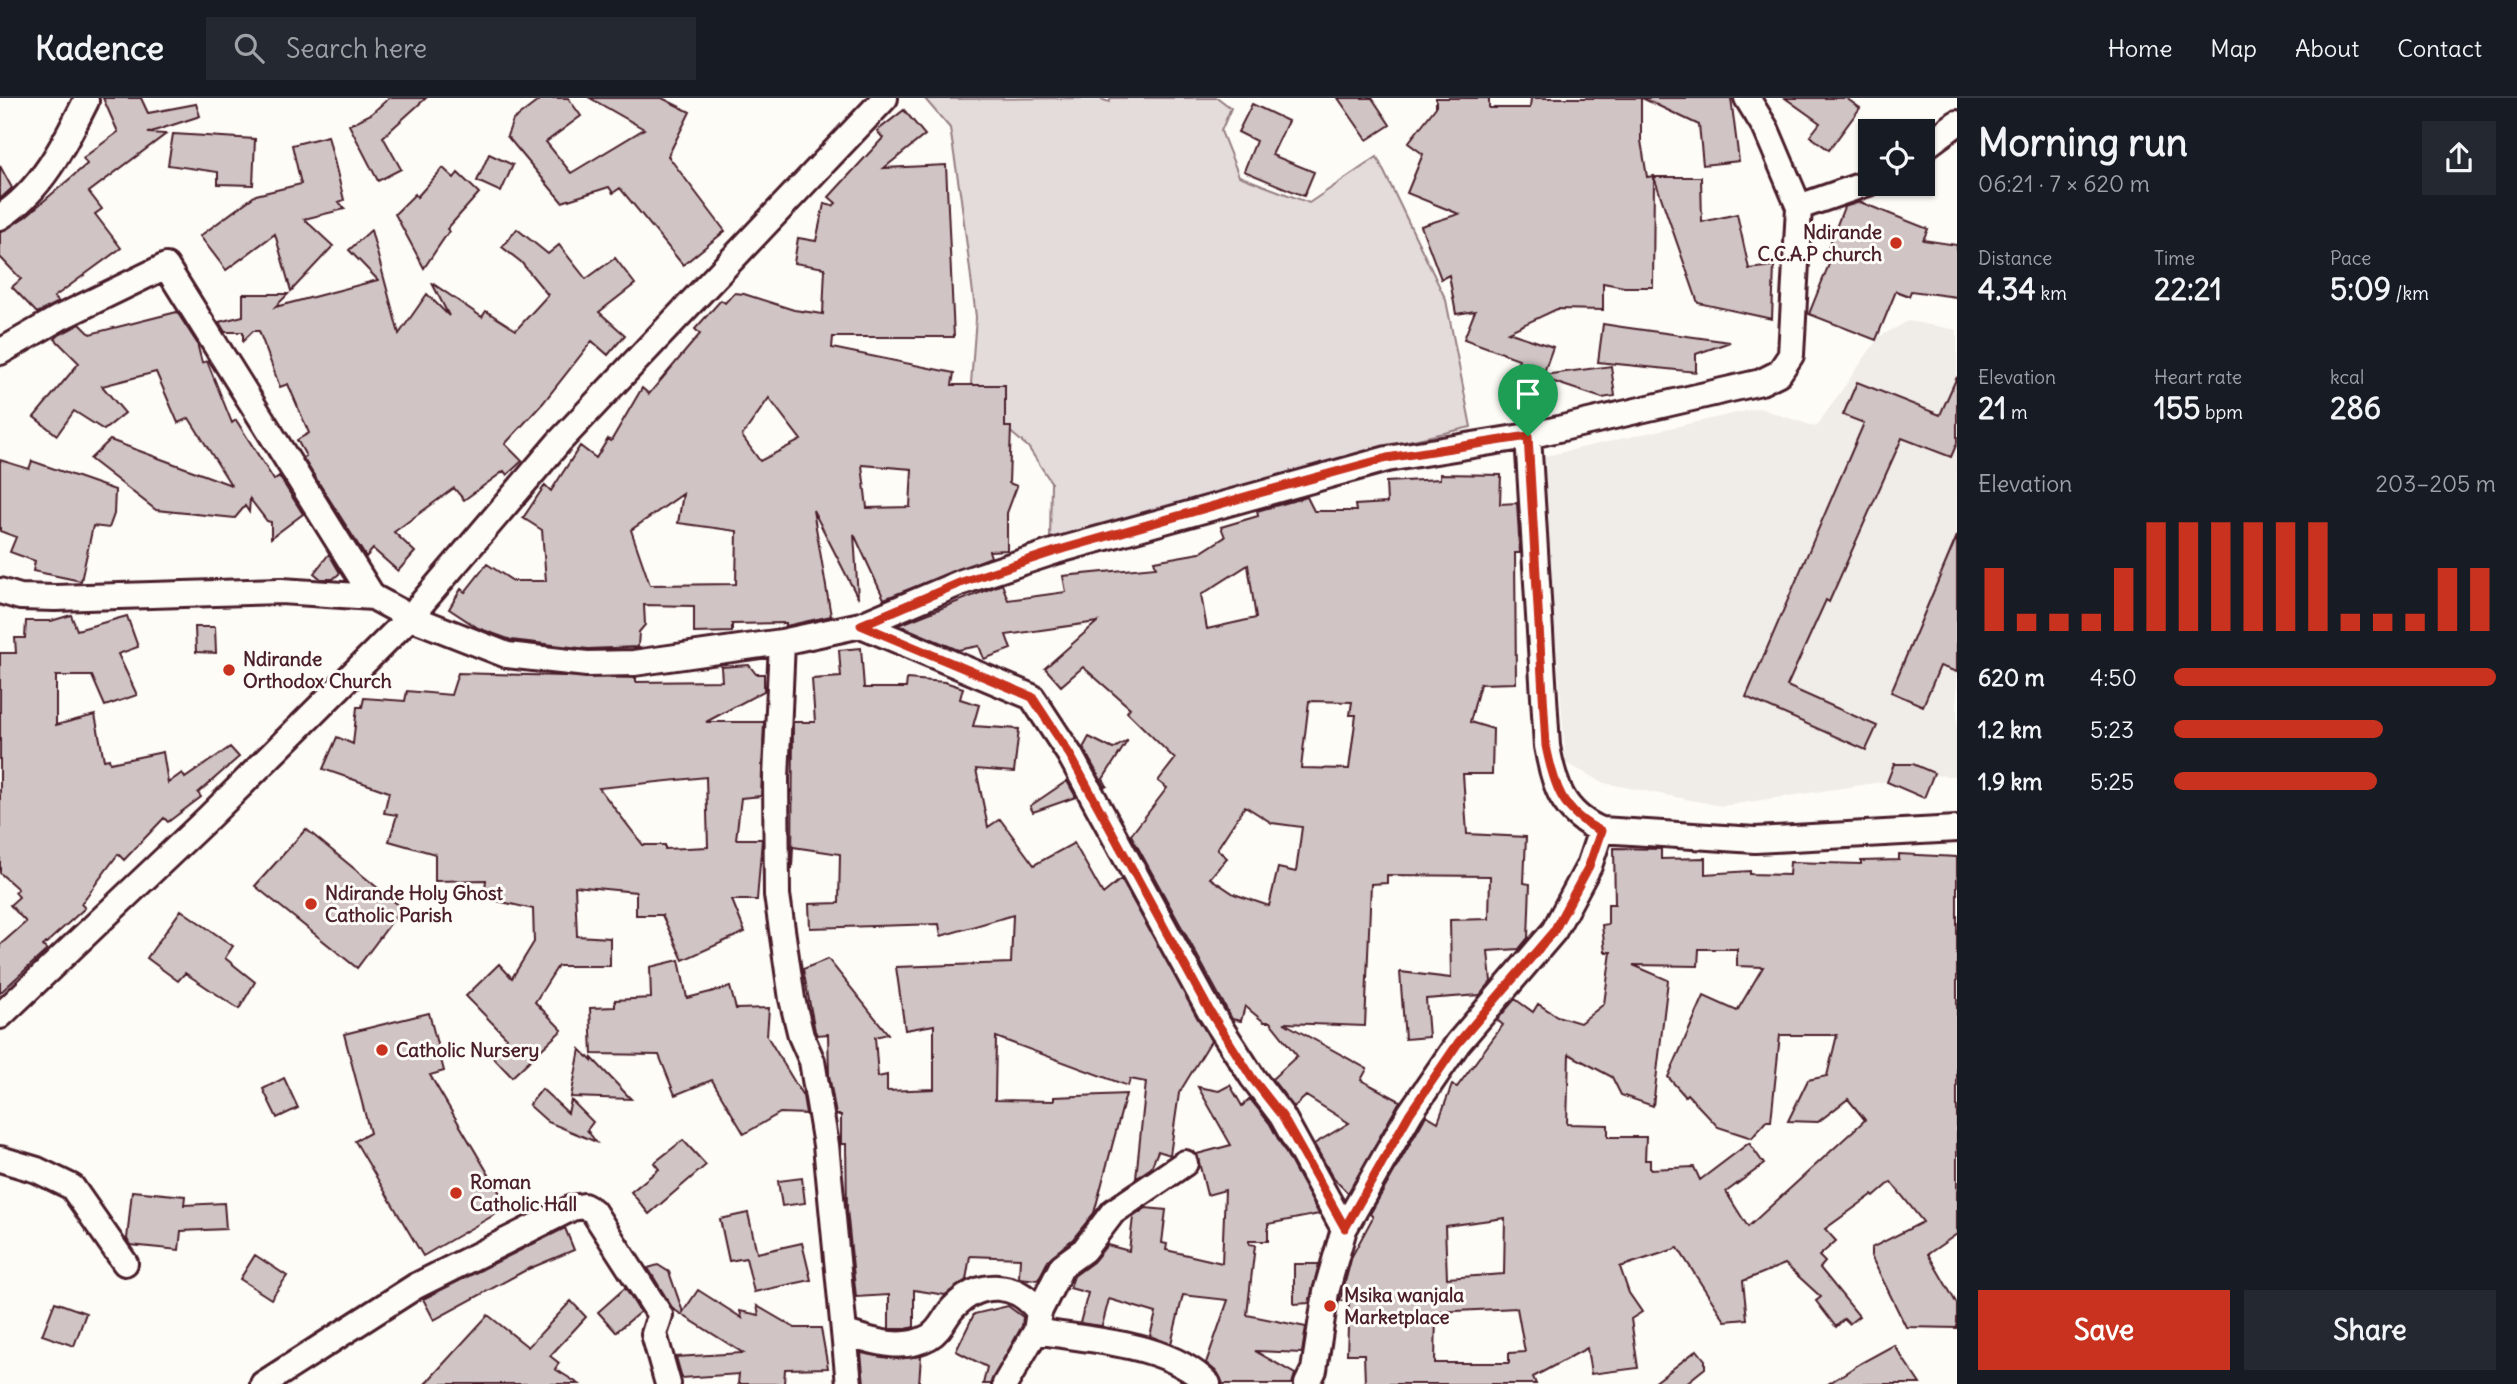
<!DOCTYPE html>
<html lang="en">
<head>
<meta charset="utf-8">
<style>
  :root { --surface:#171b24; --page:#242831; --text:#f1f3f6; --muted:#9ea1a6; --line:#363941; --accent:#c8321e }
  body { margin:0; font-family:Delius,sans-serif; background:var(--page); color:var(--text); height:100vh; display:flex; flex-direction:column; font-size:26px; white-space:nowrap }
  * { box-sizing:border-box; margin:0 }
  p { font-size:23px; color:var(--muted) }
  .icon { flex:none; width:38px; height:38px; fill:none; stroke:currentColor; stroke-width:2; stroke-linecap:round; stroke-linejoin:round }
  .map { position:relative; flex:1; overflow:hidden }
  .details { display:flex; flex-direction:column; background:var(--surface); width:560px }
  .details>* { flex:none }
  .controls { position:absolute; left:1858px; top:21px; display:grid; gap:14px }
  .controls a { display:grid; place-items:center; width:77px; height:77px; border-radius:0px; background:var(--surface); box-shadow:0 2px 5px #0004; font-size:35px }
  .pin { position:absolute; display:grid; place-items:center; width:60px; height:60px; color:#fff; margin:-72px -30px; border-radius:50% 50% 50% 0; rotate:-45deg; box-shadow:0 0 7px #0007 }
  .pin .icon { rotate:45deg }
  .round { display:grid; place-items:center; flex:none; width:74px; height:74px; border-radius:0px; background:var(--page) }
  .overview { display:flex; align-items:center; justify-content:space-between; height:119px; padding:0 21px }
  h1 { font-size:38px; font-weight:800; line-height:52px }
  .metrics { display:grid; grid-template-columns:repeat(3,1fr); gap:10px; height:119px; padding:7px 21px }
  .metrics div { display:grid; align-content:center }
  .metrics b { font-size:30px; font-weight:800 }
  .metrics small { font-size:19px; font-weight:400 }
  .metrics p { font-size:19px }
  .chart { height:196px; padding:14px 21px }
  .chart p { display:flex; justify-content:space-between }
  .chart svg { width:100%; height:126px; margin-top:7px; stroke:var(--accent); stroke-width:6 }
  .action { display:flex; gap:14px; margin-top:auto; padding:14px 21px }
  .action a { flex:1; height:80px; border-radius:0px; background:var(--accent); color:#fff; font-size:28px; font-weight:800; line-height:80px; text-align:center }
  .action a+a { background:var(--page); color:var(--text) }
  ul { padding:0 21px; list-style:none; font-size:23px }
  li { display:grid; grid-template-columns:112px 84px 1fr; align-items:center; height:52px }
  li i { height:18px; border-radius:9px; background:var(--accent) }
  header { display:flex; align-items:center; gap:42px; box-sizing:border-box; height:98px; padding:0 35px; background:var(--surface); border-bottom:2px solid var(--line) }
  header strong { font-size:33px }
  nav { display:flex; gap:38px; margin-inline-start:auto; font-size:24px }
  .search { width:490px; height:63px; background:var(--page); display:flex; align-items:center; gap:18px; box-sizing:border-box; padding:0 24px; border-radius:0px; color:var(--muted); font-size:26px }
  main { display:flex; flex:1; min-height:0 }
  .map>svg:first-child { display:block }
  .built { fill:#f0ece8 }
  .green { fill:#e3dcda; stroke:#967e82; stroke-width:2 }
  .building { fill:#d0c5c4; stroke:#4a1f2b; stroke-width:2; fill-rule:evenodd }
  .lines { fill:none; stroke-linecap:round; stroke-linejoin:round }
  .minor-casing { stroke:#4a1f2b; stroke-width:30 }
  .minor { stroke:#fdfcf7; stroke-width:24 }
  .route-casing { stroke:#fff; stroke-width:14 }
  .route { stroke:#c8321e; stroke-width:9 }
  .poi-dot { fill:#c8321e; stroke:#fdfcf7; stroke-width:2.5 }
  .labels { text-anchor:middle; stroke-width:6; stroke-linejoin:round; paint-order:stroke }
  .poi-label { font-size:19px; font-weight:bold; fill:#4a1f2b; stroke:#fdfcf7; text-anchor:start }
</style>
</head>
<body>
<header>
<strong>Kadence</strong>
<div class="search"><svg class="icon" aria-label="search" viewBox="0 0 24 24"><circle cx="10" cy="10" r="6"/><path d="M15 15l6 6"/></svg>Search here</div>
<nav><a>Home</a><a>Map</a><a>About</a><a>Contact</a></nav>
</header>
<main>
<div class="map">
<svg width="1957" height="1286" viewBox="0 0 1957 1286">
  <rect width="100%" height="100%" fill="#fdfcf7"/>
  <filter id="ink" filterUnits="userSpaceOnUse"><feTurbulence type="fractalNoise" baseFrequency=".0143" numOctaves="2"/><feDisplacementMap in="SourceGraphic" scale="14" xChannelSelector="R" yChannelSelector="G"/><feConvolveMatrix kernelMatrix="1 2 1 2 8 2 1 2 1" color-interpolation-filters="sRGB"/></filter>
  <g filter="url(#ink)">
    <!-- built -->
    <path class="built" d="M1908,223L1957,232V678L1928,677L1722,708L1604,685L1566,665L1541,359L1759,310L1816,329L1879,239Z"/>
    <!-- green -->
    <path class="green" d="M1098,0L1109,4L1111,0H1218L1231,10L1221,33L1239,78L1309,105L1377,59L1446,202L1471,329L1395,346L1233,399L1050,443L1051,384L1028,349L970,299L976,219L961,101L950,30L925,1Z"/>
    <!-- building -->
    <path class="building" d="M103,0H141L148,15L196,6L200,18L148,35L166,36L89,94L102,111L95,116L121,150L54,199L59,204L37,215L12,189L21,181L0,159V134L25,119L87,66L83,60L118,34Z
      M389,0H426L383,39L401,71L378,83L349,27L371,16Z
      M542,0H568L581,18L546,44L571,75L644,31L590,0H662L690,14L668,58L725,133L683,167L620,90L613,95L609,89L562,104L507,38L513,22Z
      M1338,0H1372L1390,27L1367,42Z
      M1436,0H1489V10H1530L1531,0H1641V43L1647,79L1654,78L1653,189H1624L1603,185V212L1557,211L1508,234L1553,249L1543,277L1611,268L1615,298L1602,300L1515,271L1519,261L1464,241L1475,213L1456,216L1449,177L1441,181L1421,128L1459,116L1407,95L1423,56L1408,45L1436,9Z
      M1642,0H1731L1739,63L1703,67L1699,27Z
      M1785,0H1846L1860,10L1829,52L1810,38L1820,25Z
      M1252,6L1288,23L1272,57L1314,74L1304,98L1244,73L1256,43L1238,34Z
      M904,12L925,37L884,70L946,67L954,239H833L832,250L954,275L952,287H1005V329H1011L1009,385L1017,388L1007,415V452L989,453L991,459L884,501L854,436L858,500L813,412L831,518L786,528V525L732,526V534L694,535V508L644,507L645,527L639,534L638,549L588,551L511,542L478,530L449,511L461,491L465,494L487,466L513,483H546L542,432L523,420L545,387L551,393L580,348L596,360L608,341L611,343L642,290L649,296L700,236L695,231L721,202L725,205L734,195L744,196L794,212L823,216L825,170L794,165L798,140L816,143L824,106L833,108L836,105L829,99L883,40L877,33ZM769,300L801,342L760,363L742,338ZM862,367L912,371L910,409L867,410ZM683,396L678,425L737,433L736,486L650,487L631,432Z
      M173,36L255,41L253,87L218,86V74L168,67Z
      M328,38L344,102L339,104L345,111L304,121L333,148L291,193L275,136L226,172L200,138L256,97L301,86L292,47Z
      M489,56L513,67L501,94L477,83Z
      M0,68L12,90L0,101Z
      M443,70L454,80L458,75L479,95L447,131L449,133L424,170L395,116L415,96L417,99Z
      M1654,79H1701L1702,124L1737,116L1749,171L1774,168L1772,221L1698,205Z
      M1860,104L1928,131L1923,142L1957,147V199L1911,193L1909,198L1896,193L1876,242L1809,216L1829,166L1823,163L1844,109Z
      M517,131L548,156L559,147L586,181L615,160L635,186L599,214L625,237L608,257L592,243L543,305L505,346L522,363L507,377L504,373L464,402L454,390L394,434L415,454L398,473L373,451L366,459L303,360L306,358L297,342L309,335L288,286L280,289L259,233H253L243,243V234H225L219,224L243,218V196H288L275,209L378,182L349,152L371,132L399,236L427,196L449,218L432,185L482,219L486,213L516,232L548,197L521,164L502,149Z
      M177,214L197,245L202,265L207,263L232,325L236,322L274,382L279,378L303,416L271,440V424L267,423L250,401L249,414L245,408L235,420L156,412L90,361L110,342L231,387L189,320L178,325L156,274L102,288L125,315L104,332L74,313L57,337L34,319L79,265L55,241L59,237L80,226L90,236Z
      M1603,226L1622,229L1730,244L1696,256V274L1598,264Z
      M1957,279V345L1951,359L1902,340L1829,504L1826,502L1787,588L1877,628L1866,652L1746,599L1864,325L1843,317L1857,284L1940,317Z
      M0,362L29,371L32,363L115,392L114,416L109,430L93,428L81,483L33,473L35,463L10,454L16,439L0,433Z
      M1440,376L1501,377L1500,406L1517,405L1520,455H1515L1516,585L1480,586L1470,624L1493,631L1492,676H1463L1467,736L1526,739L1524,785L1530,786L1528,840L1519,851L1488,853L1491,884L1480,897L1426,901L1429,939L1405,941L1400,874L1451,880L1450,822L1489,821L1490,778L1387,777V785L1371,786L1365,928L1284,925L1367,971L1361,982L1400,1003L1348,1095L1334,1081L1314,1046L1349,1025L1306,998L1294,1009L1272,981L1297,958L1270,924H1264L1245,908L1241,923L1232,921L1131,737L1167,690L1158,683L1175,661L1127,614L1130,610L1083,569L1061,588L1045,570L1097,524L1006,537L1011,551L984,561L979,548L958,552L899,527L1002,486L1008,502L1066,494L1063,478L1156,469L1154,463L1200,455L1225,439L1221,429L1258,418L1257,413L1307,399L1314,413H1356L1355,407L1387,405L1386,384L1440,381ZM1248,467L1256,520L1207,531L1201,497ZM1309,603L1352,604L1350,617H1356L1349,671L1301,670ZM1245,708L1272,725L1302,729L1296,774L1278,770L1269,808L1234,796L1210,780L1227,760L1217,751Z
      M1957,438V574L1940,568L1923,608L1891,594Z
      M329,456L340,475L333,481H321L314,475Z
      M71,517L77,532L127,518L138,549L118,556L137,597L105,608L92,578H56V627L95,617L104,662L109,661L110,665L163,654L168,685L182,675L185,680L230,649L239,659L198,695L201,699L168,724L164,720L124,762L118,756L81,806L85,810L43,848L47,852L0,895V847L26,824L10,807L19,799L15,794L18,791L0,775V555H16L15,540H25L26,523H51Z
      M195,529H215L216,555L196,554Z
      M861,550L864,590H906L907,581L945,584L963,590L960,601L979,607L973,628L1019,631L1014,674L976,671L988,729L1000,721L1034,767L1074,745L1103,796L1121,781L1211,943L1179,995L1170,1057L1158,1053L1151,1070L1136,1080L1146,984L1130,981L1128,988L996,939L995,1002L1054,1003V999L1126,996L1094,1115L1073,1141L1049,1161L1038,1182L1019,1180L1020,1160L970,1158L966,1182L945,1197L914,1192V1229L906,1231H889V1197L856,1199L847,1111L846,1046H841V1017H836L829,977L828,936L817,937L815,933L803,871L828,861L888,936L875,939L878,979L887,977V993L934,991V927L905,932L896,869L1011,865L1013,817L941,838L939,826L810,830L809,806L839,805L840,756L793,749L792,771L793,624H815L812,581L841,579L839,552Z
      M749,567L756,576H764V593L706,624H764L761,698L741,700L736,741H762L757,802H732L745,834L683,862L662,817H636V794L575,788L577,838L610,840V868H558L535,904L562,932L512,979L490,956L507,940L466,898L499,866L512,880L534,844L533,811L484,800L486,782L435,783V756L389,743L397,717L384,715L389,694L323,671L337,639L353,646L357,609H362L364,600L405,603L407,593L451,597L458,575L636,580V584L722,583L721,569ZM706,679L708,749L665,751V747H643L599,690Z
      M1089,639L1113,651L1128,642L1103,681L1107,688L1105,689L1083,650Z
      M1894,666H1913L1934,675L1924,700L1887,684Z
      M1067,683L1076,699L1033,714L1030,708Z
      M306,731L402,810L357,870L255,788Z
      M1614,750L1661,751V761L1705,760V776L1750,773V776L1789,777L1790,764L1861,766V763L1899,762V756L1957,759V1136L1928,1156L1957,1206V1230L1906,1229L1871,1158V1150L1923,1124L1891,1084L1874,1099L1872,1097L1825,1131L1836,1143L1819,1158L1825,1164L1820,1170L1859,1218L1849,1226L1844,1221L1836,1229L1816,1203L1821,1199L1785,1166L1743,1183L1747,1221L1725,1223L1678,1150L1620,1169L1629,1195L1642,1214L1631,1221L1638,1270L1591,1276L1587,1250L1533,1279L1536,1286H1365L1364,1256H1347L1349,1202L1340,1203L1352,1158L1373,1119L1370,1116L1423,1023L1426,1017L1438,1024L1452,987L1457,989L1503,927L1497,922L1515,901L1533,914L1538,906L1557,918L1580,925L1604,906L1611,854H1605L1602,827L1608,826V806H1615ZM1699,851H1737V868L1763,869L1737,913L1704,898L1668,979L1685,998L1687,996L1718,1029L1752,1040L1766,1023H1771L1780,937H1837L1827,978L1808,982L1788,1023L1818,1024L1848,1001L1865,1022L1748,1129L1726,1094L1764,1066L1749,1045L1700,1082L1694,1069L1650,1071V1062H1645L1646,1039H1608V1027L1567,1026L1569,956L1612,979L1621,997L1653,1008L1668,882L1633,867L1698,868ZM1505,1120L1504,1176L1447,1180L1445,1128ZM1517,1210L1525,1254L1509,1255V1265H1435L1436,1214Z
      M181,812L233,848L225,860L255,884L239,911L185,875L178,883L147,860Z
      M679,862L687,900L730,889L736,911L769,910L767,938L803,998L806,1016L780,1015L744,1036L712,982L675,997L659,957L592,956L590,910L615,909V902L651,900L650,869Z
      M429,915L444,973L430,977L508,1109L423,1158L355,1043L370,1035L344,936Z
      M580,951L592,963V960L631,1001L571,999Z
      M284,980L298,1010L277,1020L263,991Z
      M1230,987L1242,1008L1250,1001L1270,1026L1319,1116L1268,1126V1143H1249V1146L1255,1147L1247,1217L1306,1229L1302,1255L1255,1253L1295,1276L1292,1286H1223L1218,1275L1206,1265L1228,1202L1183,1197L1171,1246L1150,1238L1156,1215L1109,1201L1102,1228L1080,1225L1088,1195L1070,1190L1074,1178L1093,1164L1107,1147L1129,1153L1133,1119L1146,1110L1166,1112L1162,1145L1167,1146L1166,1152L1222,1165L1225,1092L1207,1097L1197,1056L1231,1047L1198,989L1219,993Z
      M542,991L568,1015L571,1002L593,1024L587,1032L596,1044L548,1024L529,1007Z
      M683,1042L706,1067L649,1116L631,1094L659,1071L654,1065Z
      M802,1080L805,1105L782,1108L778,1083Z
      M132,1093L185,1098L184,1107L224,1105L226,1131L181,1133L179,1152L130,1147L127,1141Z
      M748,1115L757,1155L802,1145L811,1182L754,1194L746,1160L729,1163L720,1121Z
      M565,1130L574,1152L526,1172L434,1222L423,1201Z
      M255,1157L287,1178L271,1201L240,1181Z
      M1294,1166H1319L1309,1205L1294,1206Z
      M658,1167L669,1174L683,1214L698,1192L742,1220L740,1213L759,1217L757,1208L795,1230H821L828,1270L785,1271L784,1286H738L739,1276L682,1280L676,1259L743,1255L673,1211L648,1170Z
      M625,1190L640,1214L616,1234L598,1214Z
      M571,1203L586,1219L550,1258L559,1265L555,1271L579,1286H425L488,1217L528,1249Z
      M55,1204L86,1215L74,1248L42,1237Z
      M1008,1208L1023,1219L1022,1228L990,1286H983L987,1269L956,1253L974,1216Z
      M1894,1247L1920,1286H1828L1861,1265Z
      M1697,1252L1705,1262V1270L1685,1286H1653Z
      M861,1255L897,1261L921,1258L919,1286H864Z"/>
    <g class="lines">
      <!-- minor casing -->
      <g class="minor-casing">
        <path id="minor" d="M1747,0L1766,31L1799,109
          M1923,50L1957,25
          M0,119C42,92 64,47 86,3
          M0,254L59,220L166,168L373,499
          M1528,338L1547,648C1554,687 1562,715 1601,732
          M0,493L20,499L55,500L281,493L373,499L410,519L507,557L587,566L634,565L782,544L861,527L962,484L1056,453L1387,361L1528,338L1761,284L1779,275L1791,257L1799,109L1871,84
          M861,527L1032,599L1070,657L1209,912L1253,980L1282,1018L1344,1131
          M782,544L776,680L777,797L792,901L801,938L812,963L826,1047L849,1286
          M0,918L209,719L410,519L559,344L885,0
          M0,1061L37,1072L72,1089L125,1165
          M1039,1214L1062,1168L1084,1152L1113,1114L1185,1065
          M1036,1233C1092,1243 1166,1244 1208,1286
          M846,1235C872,1243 902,1254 929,1239C941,1232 944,1220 953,1210C980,1182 1016,1183 1039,1214L1036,1233L1005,1286
          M263,1286L416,1188L572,1110L584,1108L593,1113L660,1217L654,1236L668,1286
          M1307,1286L1314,1272L1326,1194L1344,1131L1410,1015L1458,945L1554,833L1589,768L1601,732L1755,742L1957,731"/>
      </g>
      <!-- minor -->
      <use href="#minor" class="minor"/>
    </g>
  </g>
  <g class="lines" filter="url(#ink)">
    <!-- route casing -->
    <g class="route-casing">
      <path id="route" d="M1528,338L1546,648C1554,687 1562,715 1601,733L1589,768L1554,833L1458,945L1410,1015L1345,1130L1282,1018L1252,980L1209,912L1070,657L1032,599L861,527L962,484L1056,453L1248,398L1387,360Z"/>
    </g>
    <!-- route -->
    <use href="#route" class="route"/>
  </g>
  <!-- markers -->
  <g class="poi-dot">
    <circle cx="1896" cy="145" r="7"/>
    <circle cx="229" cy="572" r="7"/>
    <circle cx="311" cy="806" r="7"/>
    <circle cx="382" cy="952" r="7"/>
    <circle cx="456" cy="1095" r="7"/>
    <circle cx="1330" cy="1208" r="7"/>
  </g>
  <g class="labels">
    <!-- poi labels -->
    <g class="poi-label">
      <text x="1882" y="141" text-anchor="end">Ndirande<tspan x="1882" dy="22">C.C.A.P church</tspan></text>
      <text x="243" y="568">Ndirande<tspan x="243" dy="22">Orthodox Church</tspan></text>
      <text x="325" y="802">Ndirande Holy Ghost<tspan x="325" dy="22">Catholic Parish</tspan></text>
      <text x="396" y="959">Catholic Nursery</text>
      <text x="470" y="1091">Roman<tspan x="470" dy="22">Catholic Hall</tspan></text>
      <text x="1344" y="1204">Msika wanjala<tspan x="1344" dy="22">Marketplace</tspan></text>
    </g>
  </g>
</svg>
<div class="controls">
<a><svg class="icon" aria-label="locate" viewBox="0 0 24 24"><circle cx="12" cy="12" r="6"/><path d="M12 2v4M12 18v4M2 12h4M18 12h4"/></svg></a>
</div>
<div class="pin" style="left:1528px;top:338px;background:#1e9e55"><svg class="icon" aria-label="arrive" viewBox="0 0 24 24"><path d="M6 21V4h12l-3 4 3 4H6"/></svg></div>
</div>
<section class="details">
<div class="overview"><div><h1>Morning run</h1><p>06:21 · 7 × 620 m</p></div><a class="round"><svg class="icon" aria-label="share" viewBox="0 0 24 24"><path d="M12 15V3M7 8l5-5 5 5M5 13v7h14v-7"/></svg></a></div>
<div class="metrics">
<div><p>Distance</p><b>4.34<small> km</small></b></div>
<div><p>Time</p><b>22:21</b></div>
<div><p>Pace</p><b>5:09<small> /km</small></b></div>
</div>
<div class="metrics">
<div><p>Elevation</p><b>21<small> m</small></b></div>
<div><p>Heart rate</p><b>155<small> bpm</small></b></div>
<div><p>kcal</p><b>286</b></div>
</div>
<div class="chart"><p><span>Elevation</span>203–205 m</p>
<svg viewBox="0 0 160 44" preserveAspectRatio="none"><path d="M5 44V22M15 44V38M25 44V38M35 44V38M45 44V22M55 44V6M65 44V6M75 44V6M85 44V6M95 44V6M105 44V6M115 44V38M125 44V38M135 44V38M145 44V22M155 44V22"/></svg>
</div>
<ul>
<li><b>620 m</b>4:50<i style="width:100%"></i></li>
<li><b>1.2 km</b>5:23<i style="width:65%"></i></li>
<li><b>1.9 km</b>5:25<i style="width:63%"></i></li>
</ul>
<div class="action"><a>Save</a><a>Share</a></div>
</section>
</main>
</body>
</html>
